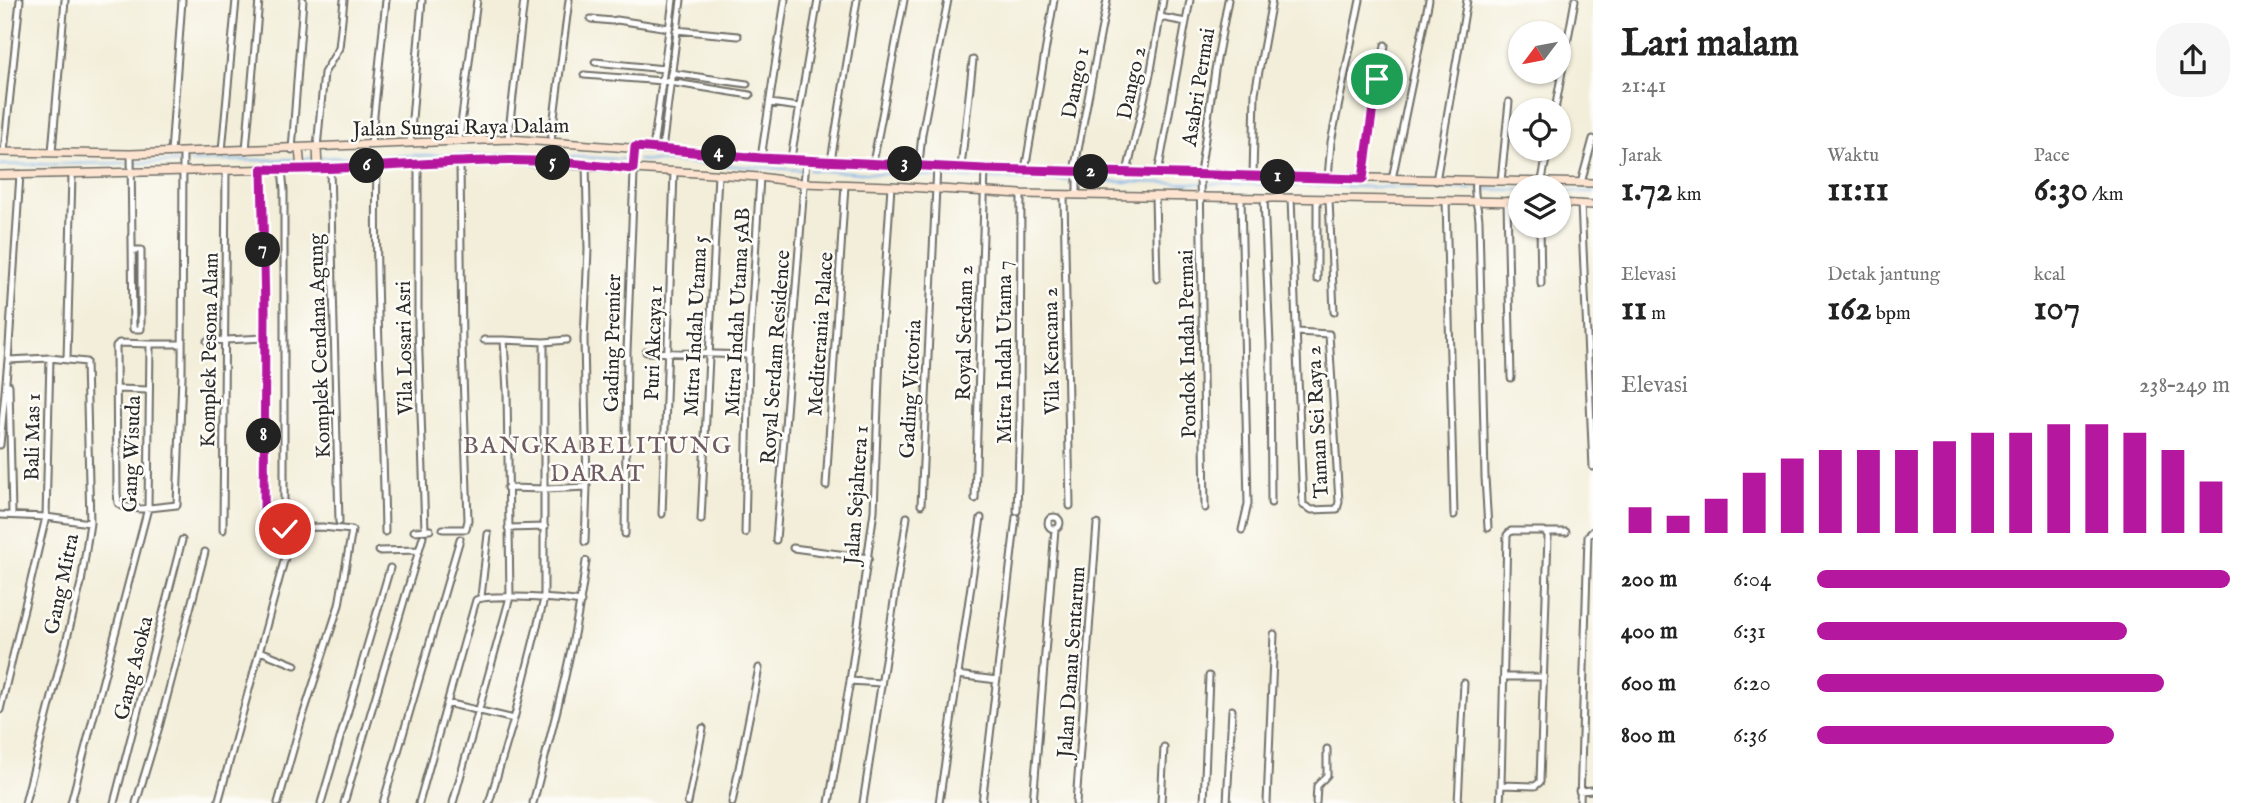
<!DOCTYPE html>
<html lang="id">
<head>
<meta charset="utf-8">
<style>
  :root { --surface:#fff; --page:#f6f6f6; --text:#222; --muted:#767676; --accent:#b5179e }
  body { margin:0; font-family:"IM FELL English",serif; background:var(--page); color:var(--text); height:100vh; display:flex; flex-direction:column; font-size:26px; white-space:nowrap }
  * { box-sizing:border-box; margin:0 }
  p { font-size:23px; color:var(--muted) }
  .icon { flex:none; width:38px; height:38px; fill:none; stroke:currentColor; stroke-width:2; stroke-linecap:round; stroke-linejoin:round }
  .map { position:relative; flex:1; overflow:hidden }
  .drawer { display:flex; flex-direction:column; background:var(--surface); width:665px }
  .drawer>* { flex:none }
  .needle { width:46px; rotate:238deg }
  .buttons { position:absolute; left:1508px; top:21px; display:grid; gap:14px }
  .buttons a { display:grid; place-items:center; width:63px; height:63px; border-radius:50%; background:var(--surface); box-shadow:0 2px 5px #0004; font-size:35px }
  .pin { position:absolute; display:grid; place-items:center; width:60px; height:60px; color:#fff; margin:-30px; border:4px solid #fff; border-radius:50%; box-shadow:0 2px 7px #0007 }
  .km { position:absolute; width:35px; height:35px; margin:-18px; border-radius:50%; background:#222; color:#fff; font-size:19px; line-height:35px; text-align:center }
  .round { display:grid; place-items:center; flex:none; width:74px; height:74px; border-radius:28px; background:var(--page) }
  .headline { display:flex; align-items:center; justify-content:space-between; height:119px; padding:0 28px }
  h1 { font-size:38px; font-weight:700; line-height:52px }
  .figures { display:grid; grid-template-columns:repeat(3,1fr); gap:10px; height:119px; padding:7px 28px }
  .figures div { display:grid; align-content:center }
  .figures b { font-size:35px; font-weight:700 }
  .figures small { font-size:19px; font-weight:400 }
  .figures p { font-size:19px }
  .chart { height:196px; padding:14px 28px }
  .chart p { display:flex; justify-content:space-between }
  .chart svg { width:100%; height:126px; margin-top:7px; stroke:var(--accent); stroke-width:6 }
  ul { padding:0 28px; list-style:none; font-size:23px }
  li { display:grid; grid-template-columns:112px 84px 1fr; align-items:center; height:52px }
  li i { height:18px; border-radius:9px; background:var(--accent) }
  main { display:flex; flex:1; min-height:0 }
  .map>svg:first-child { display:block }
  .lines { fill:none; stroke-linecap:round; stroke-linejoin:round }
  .stream { stroke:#78b1e9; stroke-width:2 }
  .street-casing { stroke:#716f68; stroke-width:9 }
  .secondary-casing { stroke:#716f68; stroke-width:10 }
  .street { stroke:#fff; stroke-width:5 }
  .secondary { stroke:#fde4d0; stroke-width:7 }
  .route-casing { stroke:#fff; stroke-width:14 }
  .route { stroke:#b5179e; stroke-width:9 }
  .labels { text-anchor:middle; stroke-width:5; stroke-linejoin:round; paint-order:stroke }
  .street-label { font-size:21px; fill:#2b2b2b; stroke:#fdfcf7 }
  .quarter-label { font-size:24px; letter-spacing:2px; fill:#6e5a61; stroke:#fdfcf7 }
</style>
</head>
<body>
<main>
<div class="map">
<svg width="1593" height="803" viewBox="0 0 1593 803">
  <rect width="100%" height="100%" fill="#fdfcf7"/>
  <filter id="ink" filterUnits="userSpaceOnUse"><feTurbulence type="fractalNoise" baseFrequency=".0143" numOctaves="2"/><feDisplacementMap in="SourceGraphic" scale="14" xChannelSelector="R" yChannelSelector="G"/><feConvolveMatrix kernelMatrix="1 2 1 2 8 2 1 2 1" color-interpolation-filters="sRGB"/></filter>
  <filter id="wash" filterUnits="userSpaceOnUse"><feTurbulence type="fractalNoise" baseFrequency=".00686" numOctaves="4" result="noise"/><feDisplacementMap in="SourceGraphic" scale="28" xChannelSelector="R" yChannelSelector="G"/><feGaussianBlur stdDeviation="1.57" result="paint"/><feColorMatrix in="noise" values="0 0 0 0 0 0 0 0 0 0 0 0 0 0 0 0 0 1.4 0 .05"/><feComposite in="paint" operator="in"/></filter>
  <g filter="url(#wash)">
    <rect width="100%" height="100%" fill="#f3eed9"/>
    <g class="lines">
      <!-- stream -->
      <path class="stream" d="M319,158C424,154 527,153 632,160
        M302,159L314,158
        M638,160L803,170
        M187,162L296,159
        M134,163L181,162
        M0,165L128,163
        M809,170L982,179
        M987,179L1471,189
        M1477,189L1521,190
        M1559,191L1593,192"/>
    </g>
  </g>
  <g filter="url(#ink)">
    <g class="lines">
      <!-- street casing -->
      <g class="street-casing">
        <path id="street" d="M1160,17L1186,22
          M591,19L612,21L617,20L669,28
          M676,30L738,36
          M595,62L664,69
          M671,73L747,84
          M584,75L663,81L750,95
          M770,103L799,107
          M1555,110L1575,0
          M508,139L524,0
          M459,140L477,0
          M551,141L569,0
          M410,143L422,0
          M371,144L386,0
          M317,148L324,73L339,48L344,0
          M653,149L673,0
          M246,150L259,0
          M292,150L303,0
          M662,150L681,0
          M222,151L236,0
          M4,152L20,0
          M52,152L65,0
          M171,153L182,0
          M131,154L133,329H141V250H133
          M761,158L785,0
          M791,158L818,0
          M831,161L857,0
          M873,163L904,0
          M418,164V326L425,530
          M919,164L922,134L948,0
          M377,166C374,288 383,410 385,532
          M961,167L973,60
          M330,168L339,522
          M262,169L265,310L264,529L322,527L352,530L339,605L301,722L278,803
          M282,169L284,190V520
          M1025,170L1054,0
          M1074,171L1107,0
          M1077,171V195
          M1127,172L1151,70L1163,0
          M1158,173L1190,0
          M1253,176L1255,93L1272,0
          M1328,178L1331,142L1360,0
          M1363,179L1385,45
          M1392,179L1429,0
          M1542,180L1548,149
          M1436,181L1467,0
          M1475,181C1473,196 1478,206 1479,220L1485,477L1488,528
          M1501,181L1509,102
          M1581,183L1593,139
          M1064,195L1070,506
          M1155,196L1157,279
          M1241,198L1248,504L1242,530
          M1264,198L1270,345L1271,503
          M1291,198L1303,505L1312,510L1337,509L1339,502L1329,334L1297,332
          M1317,199V279
          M1329,199L1334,312
          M1446,200L1454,515
          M1507,201L1511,378
          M1581,204L1593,467
          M1540,226L1541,284
          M484,340H504
          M207,341L264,338
          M544,342L567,340
          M150,344L119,343L116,346L117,493L118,503L122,506L140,509L177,505L182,376L183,152
          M646,352L749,355
          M67,359L72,175
          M8,361L20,174
          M9,385L12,514
          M117,389L149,390
          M0,445L8,360L50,358L86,362L90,523L81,583L25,803
          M826,486L845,185
          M507,488L546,489L587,487
          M975,499L985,168
          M921,505L937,166
          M1205,508L1200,173L1215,70L1228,0
          M1017,511L1020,420L1021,194
          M662,514L674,172
          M0,515L46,517L90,523
          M1048 523a6 6 0 1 1 12 0a6 6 0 1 1-12 0Z
          M701,520L718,174
          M508,528L545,527
          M443,529H466L468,520L462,345L460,162
          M223,530L226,171
          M414,531L430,530
          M1547,532H1566
          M745,533L749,355L760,177
          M625,534L627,352L635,147
          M776,540L806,160
          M585,542L587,487L584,339L588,249L586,164
          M793,548L869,558
          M379,551L419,550
          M481,597L488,534
          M260,651L295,665
          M957,675L997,680
          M1504,677H1544
          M850,681L881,683
          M447,703L514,719
          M0,710L46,517L50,358
          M1579,791L1593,790
          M71,803L148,508L150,344H181
          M114,803L182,540
          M136,803L159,727L205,552
          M218,803L293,528
          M321,803L390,568
          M344,803L423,537
          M383,803L460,539
          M419,803L476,600C489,593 563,599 581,602
          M453,803L510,597L507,391L504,340L544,342V599L514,719L489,803
          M533,803C554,723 576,643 586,561
          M688,803L703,728
          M732,803L759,668
          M829,803L850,681L874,511L880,352L891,186
          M863,803L907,517
          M939,803L981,518
          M982,803L1016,517
          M1033,803L1055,529
          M1076,803L1097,524
          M1161,803L1164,747
          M1204,803L1209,676
          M1227,803L1232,710
          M1267,803L1274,634
          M1316,803L1317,786L1327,775V749
          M1458,803L1464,683
          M1500,803L1501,785L1507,535L1511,531H1544L1548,535L1540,782L1535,786L1501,785
          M1580,803L1588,536L1593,531"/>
      </g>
      <!-- secondary casing -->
      <g class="secondary-casing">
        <path id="secondary" d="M317,148L318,169
          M299,149L301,169
          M0,152L131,154L510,139L761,158L1021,170L1593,183
          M0,175L330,168L507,161L760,177L803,183L891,186L1021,194L1521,202
          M1559,203L1593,205"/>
      </g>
      <!-- street -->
      <use href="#street" class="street"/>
      <!-- secondary -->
      <use href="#secondary" class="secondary"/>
    </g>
  </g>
  <g class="lines" filter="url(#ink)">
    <!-- route casing -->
    <g class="route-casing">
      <path id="route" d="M285,529H264L265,310L262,169C337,171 412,163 488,161C536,159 585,164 633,169L635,147L761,158L985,169L1363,179L1377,79"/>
    </g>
    <!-- route -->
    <use href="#route" class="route"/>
  </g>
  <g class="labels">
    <!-- street labels -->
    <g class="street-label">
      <text transform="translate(1075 83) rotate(-79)" y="7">Dango 1</text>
      <text transform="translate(1131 83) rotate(-78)" y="7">Dango 2</text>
      <text transform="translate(1198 87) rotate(-81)" y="7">Asabri Permai</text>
      <text transform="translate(461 127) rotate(-1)" y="7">Jalan Sungai Raya Dalam</text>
      <text transform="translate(737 312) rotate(-87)" y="7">Mitra Indah Utama 5AB</text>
      <text transform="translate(695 326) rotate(-87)" y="7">Mitra Indah Utama 5</text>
      <text transform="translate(964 333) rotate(-89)" y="7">Royal Serdam 2</text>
      <text transform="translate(820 334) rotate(-86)" y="7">Mediterania Palace</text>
      <text transform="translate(612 343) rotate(-89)" y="7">Gading Premier</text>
      <text transform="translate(653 343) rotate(-88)" y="7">Puri Akcaya 1</text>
      <text transform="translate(1187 344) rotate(-91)" y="7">Pondok Indah Permai</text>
      <text transform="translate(319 346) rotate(-92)" y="7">Komplek Cendana Agung</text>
      <text transform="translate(404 348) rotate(-91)" y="7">Vila Losari Asri</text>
      <text transform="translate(209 350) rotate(-89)" y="7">Komplek Pesona Alam</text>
      <text transform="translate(1051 351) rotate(-91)" y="7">Vila Kencana 2</text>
      <text transform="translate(1004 352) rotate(-90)" y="7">Mitra Indah Utama 7</text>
      <text transform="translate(775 357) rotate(-86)" y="7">Royal Serdam Residence</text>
      <text transform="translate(910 389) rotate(-87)" y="7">Gading Victoria</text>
      <text transform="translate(1317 422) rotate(-93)" y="7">Taman Sei Raya 2</text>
      <text transform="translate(32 437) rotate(-89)" y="7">Bali Mas 1</text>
      <text transform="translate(131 454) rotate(-88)" y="7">Gang Wisuda</text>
      <text transform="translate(856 495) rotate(-86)" y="7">Jalan Sejahtera 1</text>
      <text transform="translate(61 584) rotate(-78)" y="7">Gang Mitra</text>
      <text transform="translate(1071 662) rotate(-86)" y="7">Jalan Danau Sentarum</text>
      <text transform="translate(133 668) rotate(-76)" y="7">Gang Asoka</text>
    </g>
    <!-- quarter labels -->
    <g class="quarter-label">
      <text x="598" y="453">BANGKABELITUNG<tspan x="598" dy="28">DARAT</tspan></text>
    </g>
  </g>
</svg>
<div class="buttons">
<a><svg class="needle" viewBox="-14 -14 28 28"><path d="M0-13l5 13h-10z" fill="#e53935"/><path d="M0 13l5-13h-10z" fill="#767676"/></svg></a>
<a><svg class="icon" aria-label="locate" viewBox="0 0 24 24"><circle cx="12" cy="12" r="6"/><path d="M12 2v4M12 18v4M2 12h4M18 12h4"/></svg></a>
<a><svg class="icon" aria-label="layers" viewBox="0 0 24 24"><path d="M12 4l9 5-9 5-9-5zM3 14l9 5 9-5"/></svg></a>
</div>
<div class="pin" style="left:1377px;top:79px;background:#1e9e55"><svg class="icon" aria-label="arrive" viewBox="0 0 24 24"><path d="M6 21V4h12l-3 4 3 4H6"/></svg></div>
<div class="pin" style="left:285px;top:529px;background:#d93025"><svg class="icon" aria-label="check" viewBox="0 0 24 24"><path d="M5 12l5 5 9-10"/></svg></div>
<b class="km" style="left:1278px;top:177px">1</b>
<b class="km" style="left:1091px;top:172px">2</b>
<b class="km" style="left:905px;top:164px">3</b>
<b class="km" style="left:719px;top:153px">4</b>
<b class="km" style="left:553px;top:163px">5</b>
<b class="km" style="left:367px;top:166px">6</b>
<b class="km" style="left:263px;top:250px">7</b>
<b class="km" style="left:264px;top:436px">8</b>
</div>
<section class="drawer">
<div class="headline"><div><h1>Lari malam</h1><p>21:41</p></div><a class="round"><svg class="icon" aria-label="share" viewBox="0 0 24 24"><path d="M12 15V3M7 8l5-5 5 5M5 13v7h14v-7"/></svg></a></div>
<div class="figures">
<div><p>Jarak</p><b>1.72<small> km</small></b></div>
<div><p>Waktu</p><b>11:11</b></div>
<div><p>Pace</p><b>6:30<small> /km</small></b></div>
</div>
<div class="figures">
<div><p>Elevasi</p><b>11<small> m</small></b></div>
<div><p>Detak jantung</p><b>162<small> bpm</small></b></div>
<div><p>kcal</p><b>107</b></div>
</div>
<div class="chart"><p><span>Elevasi</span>238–249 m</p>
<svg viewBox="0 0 160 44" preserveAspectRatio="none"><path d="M5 44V35M15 44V38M25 44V32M35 44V23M45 44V18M55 44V15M65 44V15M75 44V15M85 44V12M95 44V9M105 44V9M115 44V6M125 44V6M135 44V9M145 44V15M155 44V26"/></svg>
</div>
<ul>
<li><b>200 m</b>6:04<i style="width:100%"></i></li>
<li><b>400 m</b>6:31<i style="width:75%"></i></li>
<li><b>600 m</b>6:20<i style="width:84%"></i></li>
<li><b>800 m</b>6:36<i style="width:72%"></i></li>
</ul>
</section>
</main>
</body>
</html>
